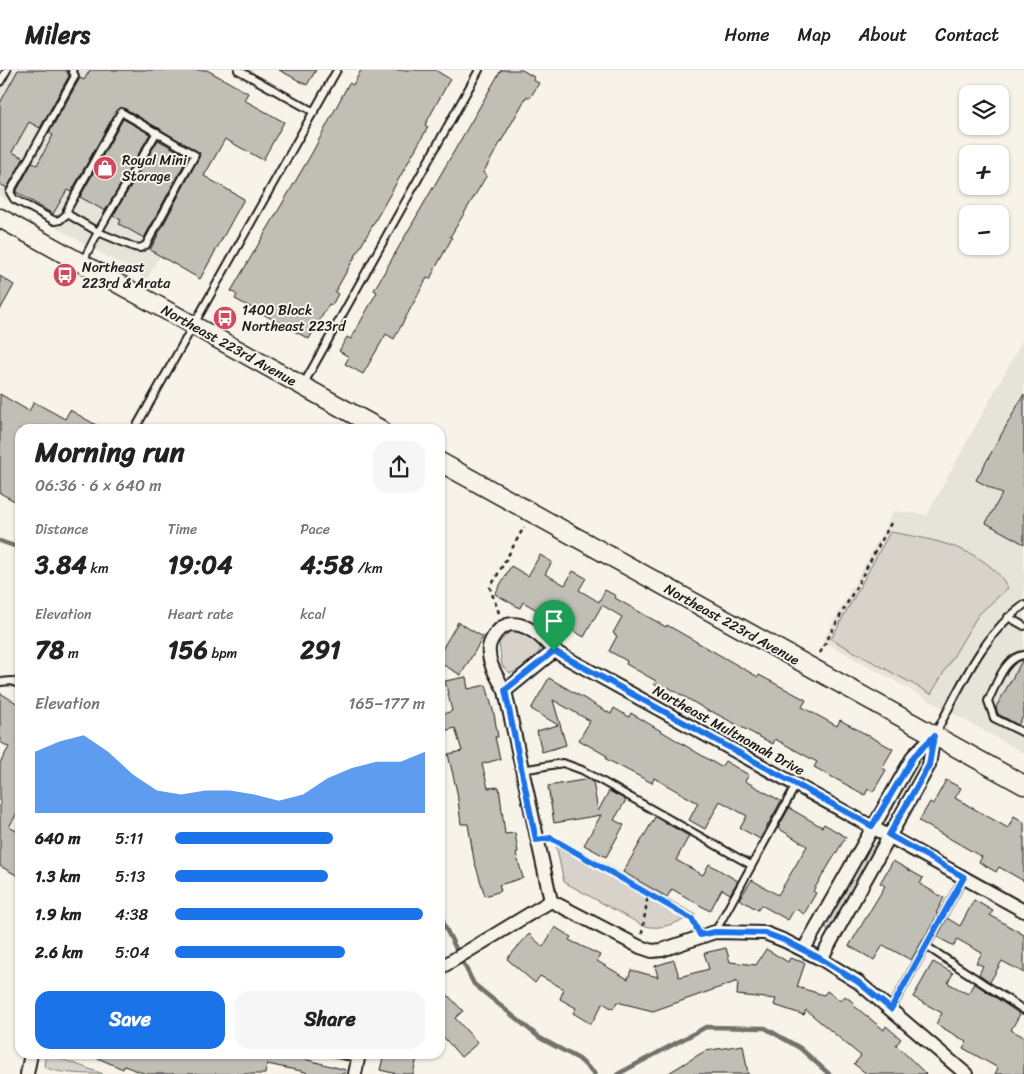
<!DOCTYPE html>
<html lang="en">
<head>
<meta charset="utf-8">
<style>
  :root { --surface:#fff; --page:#f6f6f6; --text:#222; --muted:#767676; --line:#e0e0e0; --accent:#1a73e8 }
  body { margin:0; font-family:Sriracha,sans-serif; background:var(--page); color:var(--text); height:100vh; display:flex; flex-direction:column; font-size:19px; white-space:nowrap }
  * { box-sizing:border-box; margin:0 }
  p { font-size:16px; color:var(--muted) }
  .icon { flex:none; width:28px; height:28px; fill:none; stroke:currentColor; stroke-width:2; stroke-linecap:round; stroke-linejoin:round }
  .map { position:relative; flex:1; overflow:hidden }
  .details { position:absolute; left:15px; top:354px; width:430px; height:635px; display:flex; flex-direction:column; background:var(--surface); border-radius:15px; box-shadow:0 1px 4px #0004 }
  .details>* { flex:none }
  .buttons { position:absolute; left:959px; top:15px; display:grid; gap:10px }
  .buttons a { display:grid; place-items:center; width:50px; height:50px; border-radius:10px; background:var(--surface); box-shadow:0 1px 4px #0004; font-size:25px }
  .pin { position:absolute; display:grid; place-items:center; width:42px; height:42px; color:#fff; margin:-51px -21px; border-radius:50% 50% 50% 0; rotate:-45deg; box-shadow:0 0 5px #0007 }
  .pin .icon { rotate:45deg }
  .round { display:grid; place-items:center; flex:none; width:52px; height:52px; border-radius:15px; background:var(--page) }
  .head { display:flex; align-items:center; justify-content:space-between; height:85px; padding:0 20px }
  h1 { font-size:28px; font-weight:800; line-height:38px }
  .figures { display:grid; grid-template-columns:repeat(3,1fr); gap:8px; height:85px; padding:5px 20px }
  .figures div { display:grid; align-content:center }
  .figures b { font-size:25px; font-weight:800 }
  .figures small { font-size:14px; font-weight:400 }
  .figures p { font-size:14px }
  .chart { height:140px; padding:10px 20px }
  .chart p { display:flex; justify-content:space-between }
  .chart svg { width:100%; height:90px; margin-top:5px; fill:var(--accent); opacity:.7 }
  .cta { display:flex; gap:10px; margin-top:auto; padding:10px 20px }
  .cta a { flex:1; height:58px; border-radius:15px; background:var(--accent); color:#fff; font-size:20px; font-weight:800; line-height:58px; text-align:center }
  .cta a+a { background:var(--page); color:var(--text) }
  ul { padding:0 20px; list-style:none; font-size:16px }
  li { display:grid; grid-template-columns:80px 60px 1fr; align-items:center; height:38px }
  li i { height:12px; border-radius:6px; background:var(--accent) }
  header { display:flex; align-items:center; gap:30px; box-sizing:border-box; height:70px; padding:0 25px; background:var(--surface); border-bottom:1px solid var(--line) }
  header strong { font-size:24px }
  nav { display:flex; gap:28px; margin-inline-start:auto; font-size:18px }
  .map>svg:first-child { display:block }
  .built { fill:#e6e3d9 }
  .green { fill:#d7d3cb; stroke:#7a7874 }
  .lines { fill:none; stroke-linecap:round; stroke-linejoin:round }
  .stream { stroke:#72716c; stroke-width:4.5 }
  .building { fill:#c0beb5; stroke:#1c1c1c }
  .service-casing { stroke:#1c1c1c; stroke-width:10 }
  .minor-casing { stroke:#1c1c1c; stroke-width:16 }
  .secondary-casing { stroke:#1c1c1c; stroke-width:21 }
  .path { stroke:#1c1c1c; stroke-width:2.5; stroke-dasharray:4 4; stroke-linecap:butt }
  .service { stroke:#f7f3e8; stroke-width:6 }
  .minor { stroke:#f7f3e8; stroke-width:12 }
  .secondary { stroke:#f7f3e8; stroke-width:18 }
  .route-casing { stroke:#fff; stroke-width:10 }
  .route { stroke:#1a73e8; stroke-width:6 }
  .labels { text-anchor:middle; stroke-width:4; stroke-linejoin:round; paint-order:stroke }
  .poi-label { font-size:14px; fill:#1c1c1c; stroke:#f7f3e8; text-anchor:start }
  .street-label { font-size:14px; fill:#1c1c1c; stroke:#f7f3e8 }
</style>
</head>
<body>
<header>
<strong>Milers</strong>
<nav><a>Home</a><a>Map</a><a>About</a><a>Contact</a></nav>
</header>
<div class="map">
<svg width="1024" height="1004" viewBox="0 0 1024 1004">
  <rect width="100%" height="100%" fill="#f7f3e8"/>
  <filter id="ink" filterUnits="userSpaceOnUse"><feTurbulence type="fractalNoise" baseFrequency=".02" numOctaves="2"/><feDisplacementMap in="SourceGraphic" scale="10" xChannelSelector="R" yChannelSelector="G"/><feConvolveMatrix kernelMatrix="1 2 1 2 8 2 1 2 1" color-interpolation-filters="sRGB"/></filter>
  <g filter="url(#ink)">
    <!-- built -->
    <path class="built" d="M0,0H97L225,70L147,209L0,126Z
      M1024,268V683L823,571L894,441L927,445Z"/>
    <!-- green -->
    <path class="green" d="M890,462C931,469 987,478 1008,518L978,545L931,624L831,569Z
      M517,560C524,563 537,567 540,575C544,584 517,603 510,603L502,596L499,573L510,561Z
      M554,766L696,845C678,851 660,863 640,854L564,812Z
      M870,775L876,777L832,860H828L825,855Z
      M46,984H48L103,1004C89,1004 53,1004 44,996Z"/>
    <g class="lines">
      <!-- stream -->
      <path class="stream" d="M0,471L20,478
        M440,835L444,855L474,914L540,968L579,989L595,1004
        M618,1004L706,957L765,958L800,978L829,1004"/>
    </g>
    <!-- building -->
    <path class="building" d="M18,0H66L69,6L40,58L29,52L12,82L24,88L7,118L0,114V33Z
      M90,0H207L248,23L244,30L284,52L263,90L225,69L204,106L244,129L200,209L150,180L199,87L200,83L124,38L117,40L71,122L67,120L53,144L16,122L32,93L37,95L53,65L49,63L80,8L84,10Z
      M279,0H316L307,15Z
      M361,0H435L450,9L425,55L428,57L335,222L338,224L332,235L329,234L309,269L235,229L237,225L231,221L312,83L349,13L353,15Z
      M501,0H522L534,7L533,10L539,13L530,28L527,26L483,103L487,105L450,167L452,168L436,197L430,209L427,208L394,269L386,264L363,304L345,294L349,287L339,281L347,267L351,269L377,222L374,220Z
      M123,49L150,64L105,141L80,127Z
      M158,70L188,87L144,168L119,154L121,150L113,146Z
      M0,206L14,215L0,240Z
      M0,324L29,341L34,332L65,349L70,340L103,359H20V434L0,423Z
      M1024,324V474L986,453L1002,424L976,410Z
      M540,485L552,492L545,504L565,515L573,501L586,508L579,520L599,532L605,520L616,526L615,528L666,557L667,555L758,607L759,605L806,630L802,637L837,656L840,650L893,679L882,698L886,700L873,722L868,719L865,725L814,697L817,692L775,669L773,674L711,641L710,642L668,617L665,621L654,614L656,611L626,594L627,591L609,581L617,566L613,563L622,547L602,535L584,567L523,532L520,538L495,524L511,496L528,506Z
      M458,552L483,567L461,605L440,593V583Z
      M1024,590V645L1018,655L998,644L996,637L1022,591Z
      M466,607L468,619L486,615L494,644L498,667H495L500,689L482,694L488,718L499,717L505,764L515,763L518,782L516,783L523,808L499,815L501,821L485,826L474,790L468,754H461L457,722L448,684L462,681L455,658L440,662V645L452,641L445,611Z
      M549,608L611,644L614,638L629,647L631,643L721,697L725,691L749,705L745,711L781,731L760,769L740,758L747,746L720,731L705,759L689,750L698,733L654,708L652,713L606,689L607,686L579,670L590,651L553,630L566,675L542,682L537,661L558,655L531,639Z
      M0,623L20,635V738L9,757L20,763V807L0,796V693L9,677L0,672Z
      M589,709L593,712L598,741L609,721L626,730L614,750L624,755L606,787L584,775L601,745L554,753L548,716Z
      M946,710L961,718L955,728L1008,758L1014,746L1024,752V811L999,797L996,802L979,792L982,787L919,751L930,732L933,734Z
      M789,738L822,757L824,754L846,767L813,821L816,823L804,844L795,838L788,850L761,835L758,840L739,829L752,810L778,825L807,776L778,758Z
      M655,747L689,766L676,790L703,805L709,794L738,811L730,824L722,819L710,841L672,819L667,827L623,802Z
      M893,791L923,808L920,814L944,828L936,843L938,844L911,890L883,875L874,890L849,876L885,816L880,813Z
      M974,830L993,841L990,845L1024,865V903L1002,891L990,912L979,904L983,896L976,893L982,883L957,869L954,876L937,867L947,848L960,856Z
      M555,857L571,867L569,870L600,885L597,891L628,909L631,900L658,907L655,896L674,890L679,907L709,899L704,883L726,878L730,892L756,895L766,879L788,892L790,888L805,893L797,917L824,925L827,921L841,931L845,926L854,933L853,935L884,960L886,956L901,969L896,975L926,1004H867L854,994L861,986L806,940L804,945L774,935L776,929L737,925L738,911L653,941L617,932L613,939L603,933L591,954L573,943L576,938L560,929L564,919L540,906L535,913L507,889L529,864L543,877Z
      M933,892L953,903L948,913L968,924L974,913L1020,944L1011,960L1024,967V1004H995L998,998L963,978L967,972L936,954L942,943L913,927Z
      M440,917L463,941L455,948L478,973L461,987L440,963Z
      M743,975L748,1004H667L705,981Z
      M88,984H285L346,1000L345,1004H306V1002L267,994L265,1004H146L124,996L123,999Z
      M384,984H418L413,1004H397L380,1000Z"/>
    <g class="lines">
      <!-- service casing -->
      <g class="service-casing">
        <path id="service" d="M238,0L314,42
          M0,12L7,0
          M68,143L60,150L55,151L14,129L10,122L75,6L72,0
          M82,193L98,162L69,145L67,140L121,42L195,85L146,175L140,178L134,177L98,162L157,62
          M303,315L479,0
          M135,359L337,0
          M1008,547L1024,556
          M1024,585C1004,587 996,616 988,631L994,648L1024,663
          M0,612L12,611L20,615
          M935,664C960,619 981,565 1024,535
          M522,700L563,693L582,700L751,795
          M715,862L796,715
          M926,876L1024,940
          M891,939L964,807
          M337,984L358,988"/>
      </g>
      <!-- minor casing -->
      <g class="minor-casing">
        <path id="minor" d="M505,621L554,581
          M551,831L505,621C498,608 487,593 489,577C490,572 493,567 496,563C514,541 541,565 554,581L1024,841
          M551,831L640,877L652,881L662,880L715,862L765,863L785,871L821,889L858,912L966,1004
          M804,879L914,685L934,665
          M821,889L929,695L934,665
          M440,898L551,831
          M27,1004L31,984
          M355,1004L359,984"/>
      </g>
      <!-- secondary casing -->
      <g class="secondary-casing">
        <path id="secondary" d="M0,148L380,359
          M440,392L1024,715"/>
      </g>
      <!-- path -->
      <path class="path" d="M499,543L490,518L524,457
        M820,583L891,453
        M551,768L692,849L695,855
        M642,864L648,824"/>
      <!-- service -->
      <use href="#service" class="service"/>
      <!-- minor -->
      <use href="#minor" class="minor"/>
      <!-- secondary -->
      <use href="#secondary" class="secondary"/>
    </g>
  </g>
  <g class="lines" filter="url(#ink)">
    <!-- route casing -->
    <g class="route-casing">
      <path id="route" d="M554,581L872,756L914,686L934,666L929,695L889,765L964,807L891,939L858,912L821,889L786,871L765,863L715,862L700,865L692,849L551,768L536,770L505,620Z"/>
    </g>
    <!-- route -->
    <use href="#route" class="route"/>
  </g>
  <!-- icons -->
  <defs>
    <g id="shop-disc" transform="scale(1.25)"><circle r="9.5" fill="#d1495b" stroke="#f7f3e8"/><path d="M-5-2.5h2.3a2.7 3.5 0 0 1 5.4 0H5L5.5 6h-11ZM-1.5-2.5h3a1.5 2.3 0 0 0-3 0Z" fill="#fff"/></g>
    <g id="bus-disc" transform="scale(1.25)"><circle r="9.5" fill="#d1495b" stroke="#f7f3e8"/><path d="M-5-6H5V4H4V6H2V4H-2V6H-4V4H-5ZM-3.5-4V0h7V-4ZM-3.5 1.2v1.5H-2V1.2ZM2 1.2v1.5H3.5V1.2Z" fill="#fff"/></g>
  </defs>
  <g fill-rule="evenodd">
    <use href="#shop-disc" x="105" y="98"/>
    <use href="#bus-disc" x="65" y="205"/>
    <use href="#bus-disc" x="225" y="248"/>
  </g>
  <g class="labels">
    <!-- poi labels -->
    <g class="poi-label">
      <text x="122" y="95">Royal Mini<tspan x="122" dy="16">Storage</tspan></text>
      <text x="82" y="202">Northeast<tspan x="82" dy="16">223rd &amp; Arata</tspan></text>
      <text x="242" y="245">1400 Block<tspan x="242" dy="16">Northeast 223rd</tspan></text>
    </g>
    <!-- street labels -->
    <g class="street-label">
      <text transform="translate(229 275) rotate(29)" y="5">Northeast 223rd Avenue</text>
      <text transform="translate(732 554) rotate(29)" y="5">Northeast 223rd Avenue</text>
      <text transform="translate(729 660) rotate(29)" y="5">Northeast Multnomah Drive</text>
    </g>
  </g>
</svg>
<div class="buttons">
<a><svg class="icon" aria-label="layers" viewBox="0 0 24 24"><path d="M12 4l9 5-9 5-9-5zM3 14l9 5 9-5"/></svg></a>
<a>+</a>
<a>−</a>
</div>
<div class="pin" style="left:554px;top:581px;background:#1e9e55"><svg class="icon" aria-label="arrive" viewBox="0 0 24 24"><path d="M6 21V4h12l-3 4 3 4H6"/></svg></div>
<section class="details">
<div class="head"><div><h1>Morning run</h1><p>06:36 · 6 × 640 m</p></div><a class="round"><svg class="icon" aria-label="share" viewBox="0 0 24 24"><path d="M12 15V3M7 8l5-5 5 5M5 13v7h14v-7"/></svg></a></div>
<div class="figures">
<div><p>Distance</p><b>3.84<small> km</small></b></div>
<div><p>Time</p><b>19:04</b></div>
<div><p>Pace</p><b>4:58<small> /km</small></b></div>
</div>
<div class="figures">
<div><p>Elevation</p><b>78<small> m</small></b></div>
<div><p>Heart rate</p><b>156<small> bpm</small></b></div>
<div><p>kcal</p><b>291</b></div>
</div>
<div class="chart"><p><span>Elevation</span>165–177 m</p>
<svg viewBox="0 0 160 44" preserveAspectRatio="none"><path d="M0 44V14L10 9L20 6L30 14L40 25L50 33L60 35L70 33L80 33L90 35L100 38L110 35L120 27L130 22L140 19L150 19L160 14V44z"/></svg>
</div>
<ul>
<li><b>640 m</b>5:11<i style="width:63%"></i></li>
<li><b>1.3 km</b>5:13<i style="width:61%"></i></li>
<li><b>1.9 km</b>4:38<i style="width:99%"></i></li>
<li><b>2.6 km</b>5:04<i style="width:68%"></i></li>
</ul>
<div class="cta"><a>Save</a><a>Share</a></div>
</section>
</div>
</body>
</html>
